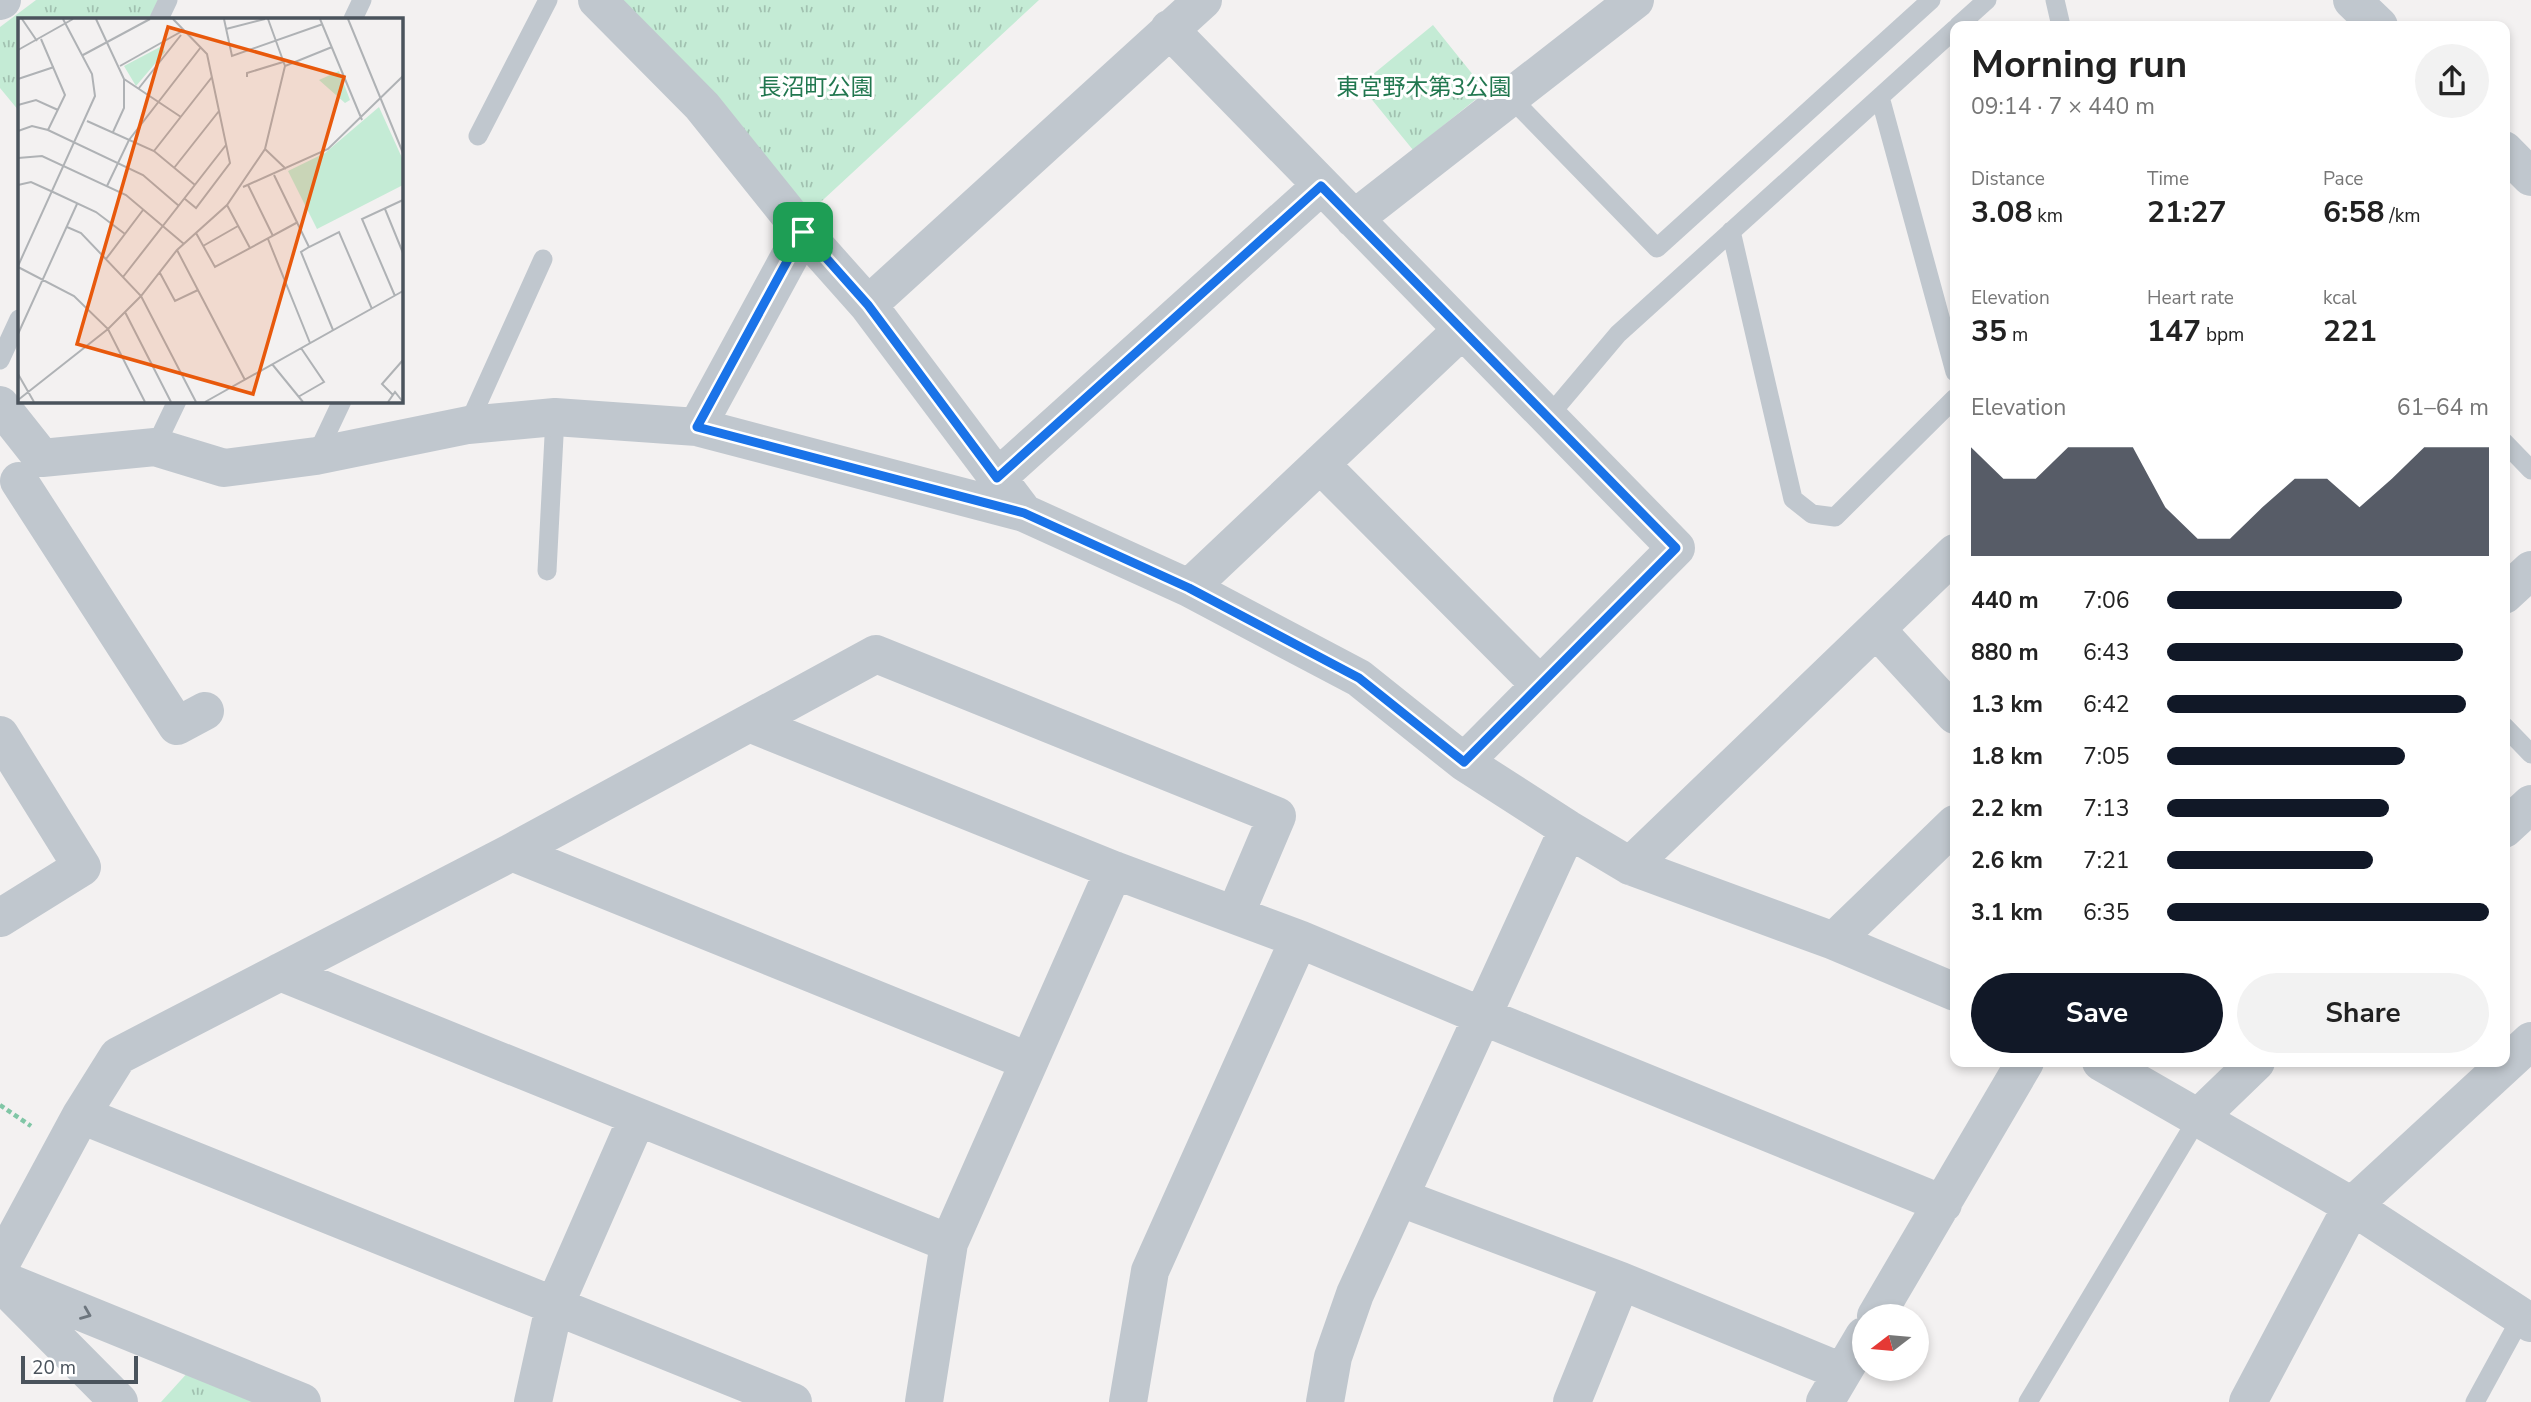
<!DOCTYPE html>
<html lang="en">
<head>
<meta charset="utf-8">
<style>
  :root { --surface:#fff; --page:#f2f2f2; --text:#222; --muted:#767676; --accent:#111827 }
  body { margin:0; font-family:"Nunito Sans","Noto Sans JP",sans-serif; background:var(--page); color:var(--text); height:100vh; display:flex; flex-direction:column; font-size:26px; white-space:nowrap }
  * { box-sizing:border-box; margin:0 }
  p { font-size:23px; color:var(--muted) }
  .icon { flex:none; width:38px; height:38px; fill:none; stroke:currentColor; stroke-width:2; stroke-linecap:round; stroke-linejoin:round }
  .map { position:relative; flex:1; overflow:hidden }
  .side { position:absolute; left:1950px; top:21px; width:560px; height:1046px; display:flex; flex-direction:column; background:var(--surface); border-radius:14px; box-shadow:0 4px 10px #0003 }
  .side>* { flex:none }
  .needle { width:46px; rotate:254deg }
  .fabs { position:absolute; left:1852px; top:1304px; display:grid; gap:14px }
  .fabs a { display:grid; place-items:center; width:77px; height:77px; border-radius:50%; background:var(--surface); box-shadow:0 4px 10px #0003; font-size:35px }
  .scale { position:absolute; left:21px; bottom:18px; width:117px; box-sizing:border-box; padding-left:7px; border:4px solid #4a535c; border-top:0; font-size:19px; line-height:24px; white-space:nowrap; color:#4a535c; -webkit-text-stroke:5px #fff; paint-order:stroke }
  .pin { position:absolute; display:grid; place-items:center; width:60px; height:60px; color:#fff; margin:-30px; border-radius:14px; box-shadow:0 4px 10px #0006 }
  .round { display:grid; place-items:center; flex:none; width:74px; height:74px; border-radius:37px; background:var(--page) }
  .summary { display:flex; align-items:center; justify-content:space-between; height:119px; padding:0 21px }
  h1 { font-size:38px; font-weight:700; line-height:52px }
  .metrics { display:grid; grid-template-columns:repeat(3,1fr); gap:10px; height:119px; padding:7px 21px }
  .metrics div { display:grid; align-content:center }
  .metrics b { font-size:30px; font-weight:700 }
  .metrics small { font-size:19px; font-weight:400 }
  .metrics p { font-size:19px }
  .chart { height:196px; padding:14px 21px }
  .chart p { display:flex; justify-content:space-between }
  .chart svg { width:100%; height:126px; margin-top:7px; fill:var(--accent); opacity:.7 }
  .cta { display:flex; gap:14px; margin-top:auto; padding:14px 21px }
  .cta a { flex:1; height:80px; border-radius:42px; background:var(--accent); color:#fff; font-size:28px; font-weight:700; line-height:80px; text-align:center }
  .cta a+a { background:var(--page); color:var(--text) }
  ul { padding:0 21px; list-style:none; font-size:23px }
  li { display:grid; grid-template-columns:112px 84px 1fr; align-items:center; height:52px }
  li i { height:18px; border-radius:9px; background:var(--accent) }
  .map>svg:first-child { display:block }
  .park { fill:url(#park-tufts) }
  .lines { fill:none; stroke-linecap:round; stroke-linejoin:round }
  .path { stroke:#80c6a6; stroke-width:4.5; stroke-dasharray:5 3.5; stroke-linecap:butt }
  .service { stroke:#c0c7ce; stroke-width:19 }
  .minor { stroke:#c0c7ce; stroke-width:38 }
  .oneway { stroke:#6d767e }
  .route-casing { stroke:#fff; stroke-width:14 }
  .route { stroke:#1a73e8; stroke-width:9 }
  .labels { text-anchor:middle; stroke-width:6; stroke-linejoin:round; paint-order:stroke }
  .park-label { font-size:23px; fill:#21774f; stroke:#fff }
  .inset-road { fill:none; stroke:#afb2b5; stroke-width:2 }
  .view { fill:#e8590c; fill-opacity:0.15; stroke:#e8590c; stroke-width:3.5 }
  .inset-edge { fill:none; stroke:#4a535c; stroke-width:3.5 }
</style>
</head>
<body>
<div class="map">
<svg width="2531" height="1402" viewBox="0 0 2531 1402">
  <defs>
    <pattern id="park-tufts" width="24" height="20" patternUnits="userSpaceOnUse" patternTransform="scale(1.75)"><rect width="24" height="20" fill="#c4ebd5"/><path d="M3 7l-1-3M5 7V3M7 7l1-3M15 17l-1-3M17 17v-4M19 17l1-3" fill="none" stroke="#a1c1b0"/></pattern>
  </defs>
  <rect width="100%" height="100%" fill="#f3f1f1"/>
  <!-- park -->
  <path class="park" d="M36,0H158L149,19H19V111L0,88V27Z
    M621,0H1039L811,211Z
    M1433,25L1486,91L1413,150L1360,85Z
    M190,1370L271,1402H161Z"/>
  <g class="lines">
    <!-- path -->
    <path class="path" d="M0,1105L31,1126"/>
    <!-- service -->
    <path class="service" d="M2055,0L2061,26
      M159,19L168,0
      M353,19L362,0
      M1958,26L1987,0
      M1510,97L1657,248L1931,0
      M1880,97L1955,372
      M478,136L548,0
      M1731,231L1793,499L1812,514L1835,517L1955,398
      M0,360L19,319
      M1548,417L1618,334L1955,29
      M468,425L543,259
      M2504,442L2531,470
      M155,447L177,401
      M316,456L342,401
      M547,571L555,417
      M2504,726L2531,754
      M2028,1402L2198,1118
      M2475,1402L2522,1316"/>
    <!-- minor -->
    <path class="minor" d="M597,0L702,106L803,232L868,305L1024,513
      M2352,0L2379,26
      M0,1L2,0
      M1169,29L1676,548L1464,762
      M2504,150L2531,177
      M1354,219L1635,0
      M868,305L1203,0
      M0,405L42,458L155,447L224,468L316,456L468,425L555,417L697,427L1024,513L1189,588L1359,678L1464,762L1568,829L1630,866L1834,941L1955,992
      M697,427L803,232
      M1320,464L1540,685
      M997,478L1321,186
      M19,481L177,726L205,711
      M1189,588L1462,330
      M2504,595L2531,570
      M1876,629L1955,715
      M749,723L1114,870L1299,939L1482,1016L1943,1204
      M0,735L82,867L0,918
      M2504,829L2531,804
      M512,852L1028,1061
      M1630,866L1955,553
      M1834,941L1955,824
      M280,972L949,1243
      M2101,1062L2352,1206L2531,1323
      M81,1115L793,1402
      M2198,1118L2256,1062
      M1401,1198L1621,1281L1842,1372
      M0,1265L81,1115L118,1056L512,852L876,654L1277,816L1235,915
      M0,1279L302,1402
      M7,1289L119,1402
      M1876,1316L2025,1062
      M533,1402L554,1307L637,1118
      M924,1402L949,1243L1114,870
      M1128,1402L1150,1271L1299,939
      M1325,1402L1333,1357L1355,1294L1568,829
      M1572,1402L1621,1281
      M1825,1402L1864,1336
      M2248,1402L2352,1206L2531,1041"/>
  </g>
  <!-- one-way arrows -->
  <defs><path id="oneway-chevron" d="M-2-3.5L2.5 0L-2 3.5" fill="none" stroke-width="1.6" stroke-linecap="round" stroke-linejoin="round" transform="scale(1.75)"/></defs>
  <use class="oneway" href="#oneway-chevron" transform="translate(86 1314) rotate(22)"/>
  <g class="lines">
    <!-- route casing -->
    <g class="route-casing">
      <path id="route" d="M1321,186L1676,548L1464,762L1359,678L1189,588L1024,513L697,427L803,232L868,305L997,478Z"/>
    </g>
    <!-- route -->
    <use href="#route" class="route"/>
  </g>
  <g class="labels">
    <!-- park labels -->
    <g class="park-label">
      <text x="816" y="95">長沼町公園</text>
      <text x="1424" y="95">東宮野木第3公園</text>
    </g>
  </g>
  <!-- overview -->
  <g transform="translate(18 18)">
    <rect width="385" height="385" fill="#f3f1f1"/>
    <path d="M144,28L147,34L118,68L106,48ZM321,53L332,82L327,85L301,62ZM361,89L385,142V167L299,211L270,153L307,135Z" fill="#c4ebd5"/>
    <path class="inset-road" d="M4,1L19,23M78,1L106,61V90L95,114M155,1L189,36L212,145L178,190L167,181M206,1L214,38L305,6M250,1L267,48M302,1L344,102M330,1L385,135M208,11L247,1M23,21L47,77L30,112M0,32L55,1M65,37L132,1M102,48L166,12M229,59V55L265,44M0,61L36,49M106,61L163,99M121,70L163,17M0,87L18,82L40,92M69,103L136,133L177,167M0,113L14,108L30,112L125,157L161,188M247,131L268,151M136,133L194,59M0,140L24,138L108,177L166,226M156,150L201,93M256,157L291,229M0,167L13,164L35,174L78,194L107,216M230,167L255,218M89,168L111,122L183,29M225,169L310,131L385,58M209,187L232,230M367,191L385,235M49,209L63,215L123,278L178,384M178,215L197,249L280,204M250,221L292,325M185,228L220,208M159,232L227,362M88,241L125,192M0,248L77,78L74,56L45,1M0,249L56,278L90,311L127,384M142,255L157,283L180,272M105,259L208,127M377,278L344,201L385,182M107,294L153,384M315,312L283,234L291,229L321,214L354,291M0,316L59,186M254,346L285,384M0,356L16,384M375,377L364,366L385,342M280,379L306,364L283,330M0,382L90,311L123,278L159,232L209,187L247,131L267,48L314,29M187,384L385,273M370,384L377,374L385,384"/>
    <path class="view" d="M150,9L326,59L235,376L59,326Z"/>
    <rect width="385" height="385" class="inset-edge"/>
  </g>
</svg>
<div class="fabs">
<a><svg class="needle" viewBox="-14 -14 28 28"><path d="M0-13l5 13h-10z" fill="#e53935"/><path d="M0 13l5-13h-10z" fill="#767676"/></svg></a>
</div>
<div class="scale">20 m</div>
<div class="pin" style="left:803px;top:232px;background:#1e9e55"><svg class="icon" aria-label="arrive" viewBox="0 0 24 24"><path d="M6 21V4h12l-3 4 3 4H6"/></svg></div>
<section class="side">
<div class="summary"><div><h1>Morning run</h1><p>09:14 · 7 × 440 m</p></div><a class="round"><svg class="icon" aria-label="share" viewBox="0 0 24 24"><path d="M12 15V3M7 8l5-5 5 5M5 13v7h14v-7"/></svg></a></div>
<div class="metrics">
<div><p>Distance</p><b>3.08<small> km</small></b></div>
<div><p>Time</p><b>21:27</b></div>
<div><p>Pace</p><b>6:58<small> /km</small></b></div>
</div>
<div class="metrics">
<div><p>Elevation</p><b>35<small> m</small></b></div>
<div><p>Heart rate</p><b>147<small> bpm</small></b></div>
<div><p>kcal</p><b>221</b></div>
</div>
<div class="chart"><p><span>Elevation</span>61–64 m</p>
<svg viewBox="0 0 160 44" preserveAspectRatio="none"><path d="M0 44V6L10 17L20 17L30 6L40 6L50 6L60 27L70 38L80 38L90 27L100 17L110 17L120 27L130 17L140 6L150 6L160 6V44z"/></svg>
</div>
<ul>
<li><b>440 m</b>7:06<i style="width:73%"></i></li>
<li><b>880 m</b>6:43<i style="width:92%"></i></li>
<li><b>1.3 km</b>6:42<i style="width:93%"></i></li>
<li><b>1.8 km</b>7:05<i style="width:74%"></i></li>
<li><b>2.2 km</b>7:13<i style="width:69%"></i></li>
<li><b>2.6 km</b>7:21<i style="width:64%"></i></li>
<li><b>3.1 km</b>6:35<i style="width:100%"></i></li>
</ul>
<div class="cta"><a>Save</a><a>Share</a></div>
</section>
</div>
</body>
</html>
